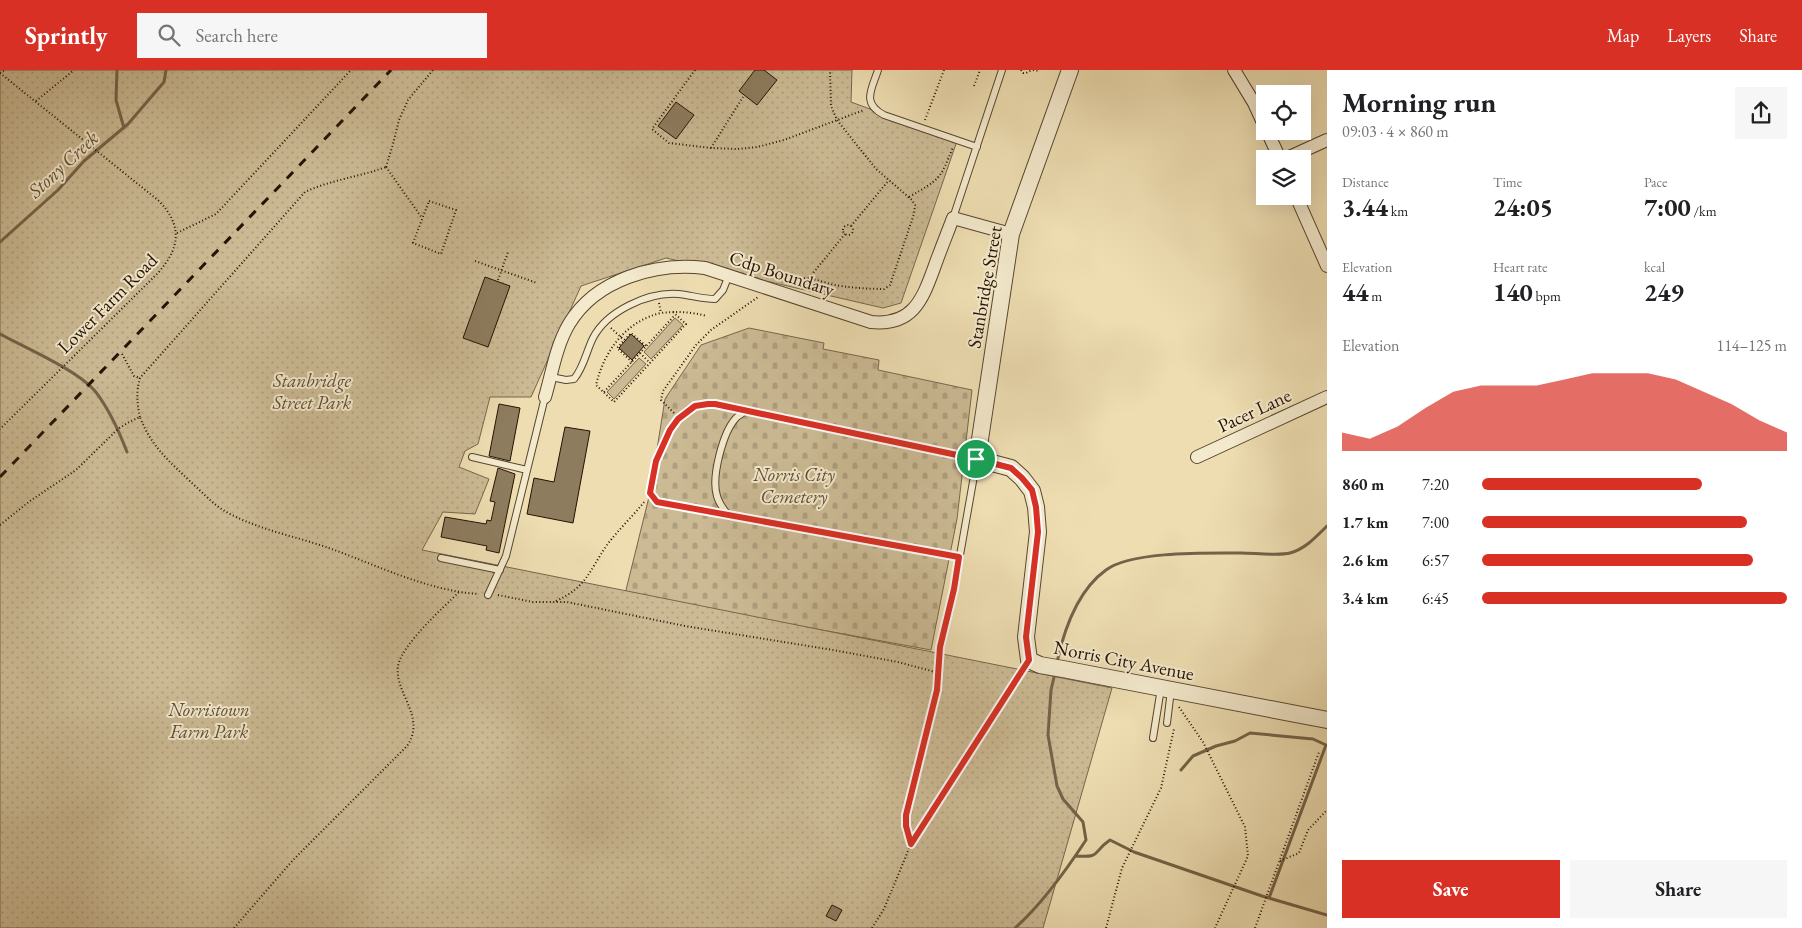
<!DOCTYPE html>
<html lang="en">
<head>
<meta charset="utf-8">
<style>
  :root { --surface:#fff; --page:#f6f6f6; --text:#202124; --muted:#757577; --accent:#d93025 }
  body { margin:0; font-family:"EB Garamond",serif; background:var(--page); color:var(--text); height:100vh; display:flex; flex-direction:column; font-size:19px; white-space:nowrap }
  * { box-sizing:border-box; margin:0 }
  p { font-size:16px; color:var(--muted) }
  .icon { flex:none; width:28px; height:28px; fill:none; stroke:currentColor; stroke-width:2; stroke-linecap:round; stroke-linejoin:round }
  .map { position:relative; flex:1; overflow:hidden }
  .drawer { display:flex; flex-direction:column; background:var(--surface); width:475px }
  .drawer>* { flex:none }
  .controls { position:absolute; left:1256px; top:15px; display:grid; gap:10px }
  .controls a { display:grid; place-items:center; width:55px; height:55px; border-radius:0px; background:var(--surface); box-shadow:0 5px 20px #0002; font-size:25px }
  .pin { position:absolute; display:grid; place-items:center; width:42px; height:42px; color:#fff; margin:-21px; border:2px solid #fff; border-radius:50%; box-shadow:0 1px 5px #0007 }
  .round { display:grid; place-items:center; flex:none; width:52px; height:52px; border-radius:0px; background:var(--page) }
  .overview { display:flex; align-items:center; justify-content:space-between; height:85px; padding:0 15px }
  h1 { font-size:28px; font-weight:700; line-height:38px }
  .stats { display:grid; grid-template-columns:repeat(3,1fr); gap:8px; height:85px; padding:5px 15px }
  .stats div { display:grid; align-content:center }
  .stats b { font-size:25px; font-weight:700 }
  .stats small { font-size:14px; font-weight:400 }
  .stats p { font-size:14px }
  .chart { height:140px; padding:10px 15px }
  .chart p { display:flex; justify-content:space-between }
  .chart svg { width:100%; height:90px; margin-top:5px; fill:var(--accent); opacity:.7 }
  .cta { display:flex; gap:10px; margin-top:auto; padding:10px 15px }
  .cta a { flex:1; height:58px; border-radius:0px; background:var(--accent); color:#fff; font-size:20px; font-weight:700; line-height:58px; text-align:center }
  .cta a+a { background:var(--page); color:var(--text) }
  ul { padding:0 15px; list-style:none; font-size:16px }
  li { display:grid; grid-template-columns:80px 60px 1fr; align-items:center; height:38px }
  li i { height:12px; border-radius:6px; background:var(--accent) }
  header { display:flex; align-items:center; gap:30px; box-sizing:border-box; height:70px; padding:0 25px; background:var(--accent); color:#fff }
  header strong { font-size:24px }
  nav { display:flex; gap:28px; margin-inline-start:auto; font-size:18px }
  .search { width:350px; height:45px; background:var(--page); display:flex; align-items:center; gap:12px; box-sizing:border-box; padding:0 18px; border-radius:0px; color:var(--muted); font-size:19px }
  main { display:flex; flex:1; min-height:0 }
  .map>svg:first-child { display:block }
  .grass { fill:#cbba94; stroke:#78664c }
  .cemetery { fill:url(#cemetery-stones); stroke:#78664c }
  .park { fill:url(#park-dots); stroke:#78664c }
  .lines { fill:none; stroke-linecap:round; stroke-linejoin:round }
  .stream { stroke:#746248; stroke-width:3 }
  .building { fill:#8d7c5e; stroke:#251204 }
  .service-casing { stroke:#57452f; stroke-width:8 }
  .minor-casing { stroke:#57452f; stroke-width:14 }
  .tertiary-casing { stroke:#57452f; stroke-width:18 }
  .path { stroke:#251204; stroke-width:2; stroke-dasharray:1 2.5; stroke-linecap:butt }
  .service { stroke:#f3e9cc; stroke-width:6 }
  .minor { stroke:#f3e9cc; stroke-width:12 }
  .tertiary { stroke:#f3e9cc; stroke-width:16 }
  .rail { stroke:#251204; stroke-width:3; stroke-dasharray:9 9; stroke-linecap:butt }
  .route-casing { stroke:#fff; stroke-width:10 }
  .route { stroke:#d93025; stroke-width:6 }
  .labels { text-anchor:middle; stroke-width:4; stroke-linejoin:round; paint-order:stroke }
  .street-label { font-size:19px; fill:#251204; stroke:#f3e9cc }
  .park-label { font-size:19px; font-style:italic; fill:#5f4d36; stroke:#f3e9cc }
  .water-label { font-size:20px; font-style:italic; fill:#604e37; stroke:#f3e9cc }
</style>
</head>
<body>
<header>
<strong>Sprintly</strong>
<div class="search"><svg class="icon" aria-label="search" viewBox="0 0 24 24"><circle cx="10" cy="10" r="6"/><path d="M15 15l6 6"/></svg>Search here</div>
<nav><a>Map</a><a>Layers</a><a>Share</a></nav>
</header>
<main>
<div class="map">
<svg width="1327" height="858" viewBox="0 0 1327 858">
  <defs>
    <pattern id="cemetery-stones" width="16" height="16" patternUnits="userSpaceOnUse" patternTransform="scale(1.25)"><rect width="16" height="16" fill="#cbba94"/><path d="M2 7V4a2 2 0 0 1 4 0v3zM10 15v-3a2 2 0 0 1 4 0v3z" fill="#ae9f7e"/></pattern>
    <pattern id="park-dots" width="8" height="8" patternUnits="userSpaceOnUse" patternTransform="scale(1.25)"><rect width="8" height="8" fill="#cbba94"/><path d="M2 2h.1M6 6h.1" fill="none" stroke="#ae9f7e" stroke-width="1.8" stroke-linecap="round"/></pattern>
  </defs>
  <rect width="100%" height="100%" fill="#edddb1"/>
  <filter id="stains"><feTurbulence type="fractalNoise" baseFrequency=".004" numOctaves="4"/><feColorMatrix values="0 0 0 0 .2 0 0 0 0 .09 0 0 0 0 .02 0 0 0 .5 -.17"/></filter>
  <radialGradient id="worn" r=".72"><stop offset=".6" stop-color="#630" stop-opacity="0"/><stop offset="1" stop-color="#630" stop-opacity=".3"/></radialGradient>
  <!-- grass -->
  <path class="grass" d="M675,248L683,255L651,289L644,282Z
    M639,288L646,294L614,329L607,322Z"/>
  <!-- cemetery -->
  <path class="cemetery" d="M749,258L824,273L823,279L879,290L878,300L972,320L957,449L931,580L625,524L650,423L665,329L701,275Z"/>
  <!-- park -->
  <path class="park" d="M0,0H852L851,32L957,71L901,233L883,238L666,188L581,216L531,327H490L478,374L465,381L459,397L489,409L475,444L443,442L422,480L1112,618L1043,858H0Z"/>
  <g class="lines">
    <!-- stream -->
    <path class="stream" d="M117,0L116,30L124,58
      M0,172L58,120L84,91L128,54L164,12L166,0
      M0,264C26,278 77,300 95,321C109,339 119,361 127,382
      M1057,592C1064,560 1078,520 1106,500C1131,481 1208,483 1241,483C1254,483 1279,486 1290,483C1305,479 1316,467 1327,456
      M1181,700L1193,686L1216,676L1235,671L1250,663L1313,669L1326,675L1269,828
      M1076,786C1102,788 1092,782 1110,770L1134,782L1262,826L1327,845
      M1015,858C1041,835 1067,799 1086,770L1083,752L1063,729L1057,716L1048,665L1051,620L1055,603"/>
  </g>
  <!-- building -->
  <path class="building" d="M755,0H764L777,10L757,35L739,21Z
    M676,32L694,45L676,69L658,56Z
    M485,207L510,216L488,277L463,268Z
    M631,264L644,276L632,290L619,278Z
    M499,334L520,338L510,391L489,386Z
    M565,357L590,361L573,453L527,444L534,408L554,412Z
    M498,398L515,404L499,483L486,480L487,476L441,467L445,447L486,454L487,450L491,451L495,432L490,431Z
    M832,835L842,840L836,851L826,846Z"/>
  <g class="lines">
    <!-- service casing -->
    <g class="service-casing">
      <path id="service" d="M878,0C872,19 861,33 884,45L977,77
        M953,148L1002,0
        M551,307L566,310L574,309C584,297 586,282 593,268C607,241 648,222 678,224C690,225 702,229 715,229L723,220L729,205
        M472,387L527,400
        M729,446C724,440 719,434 717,426C711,407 723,362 736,348C739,345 743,343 746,341
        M441,488L500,500
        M488,525L506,486L545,327
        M940,577L954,519L977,389L715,334C709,334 701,334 695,336C675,345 661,373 656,393C654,403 654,413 650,423L657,432L959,487
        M1167,653L1171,620
        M1153,668L1161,618"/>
    </g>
    <!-- minor casing -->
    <g class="minor-casing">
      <path id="minor" d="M1234,0L1254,33L1265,57
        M1267,61L1280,89
        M1285,89L1327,70
        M1296,126L1327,196
        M545,327C552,303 556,276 569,254C596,209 656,192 705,198L871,252C912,256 922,231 934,198C940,181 947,164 953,148L1011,164
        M1197,387L1327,327"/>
    </g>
    <!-- tertiary casing -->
    <g class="tertiary-casing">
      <path id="tertiary" d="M1070,0L1011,164L977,389L1011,398L1022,408L1032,421L1036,437L1038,462L1026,567L1029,590L1040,595L1063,599L1327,650"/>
    </g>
    <!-- path -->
    <path class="path" d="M695,0L652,59L669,73L711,78L738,79L757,77L784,70L864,40
      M1021,0L1023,3H1026L1032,0
      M1033,0L1040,1
      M0,3L159,131C183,156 180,178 158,203L0,359
      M0,3L5,0
      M974,16L980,0
      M36,31L74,0
      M925,50L944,0
      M711,78L743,27
      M386,97L393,74L399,50L408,30L433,0
      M386,97L422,148
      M909,127C940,109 940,110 953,77
      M429,131L456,140L441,184L413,173Z
      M843 160a5 5 0 1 1 10 0a5 5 0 1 1-10 0Z
      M851,156L889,110
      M177,163L216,144L351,0
      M475,191L537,213
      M809,208L845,164
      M498,210L508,182
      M787,212C810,203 819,213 841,216C855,218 870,219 884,219L890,215L914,144L915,135L912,130L876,99L837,50L831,36L830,0
      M659,233L661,243
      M673,242L686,254L614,332L596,315C604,281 626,251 661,243C677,241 691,242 707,246
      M611,258L624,270
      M640,283L650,293
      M122,284L134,306L140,308
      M632,292L617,278L631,263L646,276
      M604,322L675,245
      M674,343L661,330L663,321L696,275L711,260L758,227
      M140,347C137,334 136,321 140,308L305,122C330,110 359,107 386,97
      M0,455L30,431L76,400L118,359L129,352L140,347C151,377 172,394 194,415C203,423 212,433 223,440C253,458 290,465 323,476C373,493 426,521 479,524
      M498,525L533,532H567L685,556L833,580L898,592L939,603
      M556,531C587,517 589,501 607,475C618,460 633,446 645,431
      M1179,637L1203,672L1245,757L1248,786L1215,858
      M911,774L906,756V745L937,620L939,586
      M1280,791L1299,783L1308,760L1327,740
      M234,858L293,790L407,676C427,647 394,623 398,596C402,574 443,538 459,522
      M872,858L884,839L911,774L1021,601
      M1106,858L1122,798L1161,718L1174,659
      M1255,858L1319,682"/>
    <!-- service -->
    <use href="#service" class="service"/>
    <!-- minor -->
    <use href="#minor" class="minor"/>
    <!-- tertiary -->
    <use href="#tertiary" class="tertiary"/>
    <!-- rail -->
    <path class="rail" d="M0,407L391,0"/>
  </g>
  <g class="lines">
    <!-- route casing -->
    <g class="route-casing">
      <path id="route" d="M708,334H715L976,389L1011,398L1022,408L1032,420L1036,437L1038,462L1026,567L1029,590L911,774L906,756V745L937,620L940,577L954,519L959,487L657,432L650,423L656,391L670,360L678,349L695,336Z"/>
    </g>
    <!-- route -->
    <use href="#route" class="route"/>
  </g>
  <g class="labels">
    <!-- street labels -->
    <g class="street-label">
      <text transform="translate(782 203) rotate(18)" y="7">Cdp Boundary</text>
      <text transform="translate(984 217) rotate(-80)" y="7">Stanbridge Street</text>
      <text transform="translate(107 233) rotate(-45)" y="7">Lower Farm Road</text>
      <text transform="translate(1254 340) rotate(-25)" y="7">Pacer Lane</text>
      <text transform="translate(1124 590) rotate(11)" y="7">Norris City Avenue</text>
    </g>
    <!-- park labels -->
    <g class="park-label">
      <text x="312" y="317">Stanbridge<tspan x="312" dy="22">Street Park</tspan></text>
      <text x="794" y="411">Norris City<tspan x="794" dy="22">Cemetery</tspan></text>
      <text x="209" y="646">Norristown<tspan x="209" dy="22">Farm Park</tspan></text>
    </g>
    <!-- water labels -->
    <g class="water-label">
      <text transform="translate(63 94) rotate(-43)" y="7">Stony Creek</text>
    </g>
  </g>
  <rect width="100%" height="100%" filter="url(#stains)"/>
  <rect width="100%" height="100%" fill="url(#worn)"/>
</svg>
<div class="controls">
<a><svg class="icon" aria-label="locate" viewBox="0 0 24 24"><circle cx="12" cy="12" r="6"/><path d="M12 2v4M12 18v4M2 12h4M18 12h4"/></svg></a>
<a><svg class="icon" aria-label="layers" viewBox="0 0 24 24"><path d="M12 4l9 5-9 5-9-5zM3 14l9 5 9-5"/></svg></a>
</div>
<div class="pin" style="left:976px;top:389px;background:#1e9e55"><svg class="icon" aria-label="arrive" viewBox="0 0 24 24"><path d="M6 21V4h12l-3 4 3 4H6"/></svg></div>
</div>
<section class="drawer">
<div class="overview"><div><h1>Morning run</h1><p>09:03 · 4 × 860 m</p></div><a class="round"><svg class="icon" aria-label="share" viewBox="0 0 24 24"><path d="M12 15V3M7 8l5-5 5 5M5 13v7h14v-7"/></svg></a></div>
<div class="stats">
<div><p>Distance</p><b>3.44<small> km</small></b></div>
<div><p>Time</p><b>24:05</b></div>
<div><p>Pace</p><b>7:00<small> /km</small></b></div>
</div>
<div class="stats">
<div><p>Elevation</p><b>44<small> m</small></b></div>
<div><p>Heart rate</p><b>140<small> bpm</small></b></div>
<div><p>kcal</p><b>249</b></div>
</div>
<div class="chart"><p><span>Elevation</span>114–125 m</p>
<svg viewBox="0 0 160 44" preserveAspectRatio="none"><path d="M0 44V35L10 38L20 32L30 23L40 15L50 12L60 12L70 12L80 9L90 6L100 6L110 6L120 9L130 15L140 21L150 29L160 35V44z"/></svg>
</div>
<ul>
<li><b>860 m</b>7:20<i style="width:72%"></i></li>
<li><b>1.7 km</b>7:00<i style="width:87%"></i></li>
<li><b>2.6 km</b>6:57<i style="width:89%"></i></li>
<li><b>3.4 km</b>6:45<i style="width:100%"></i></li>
</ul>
<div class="cta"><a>Save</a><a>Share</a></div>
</section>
</main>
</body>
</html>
